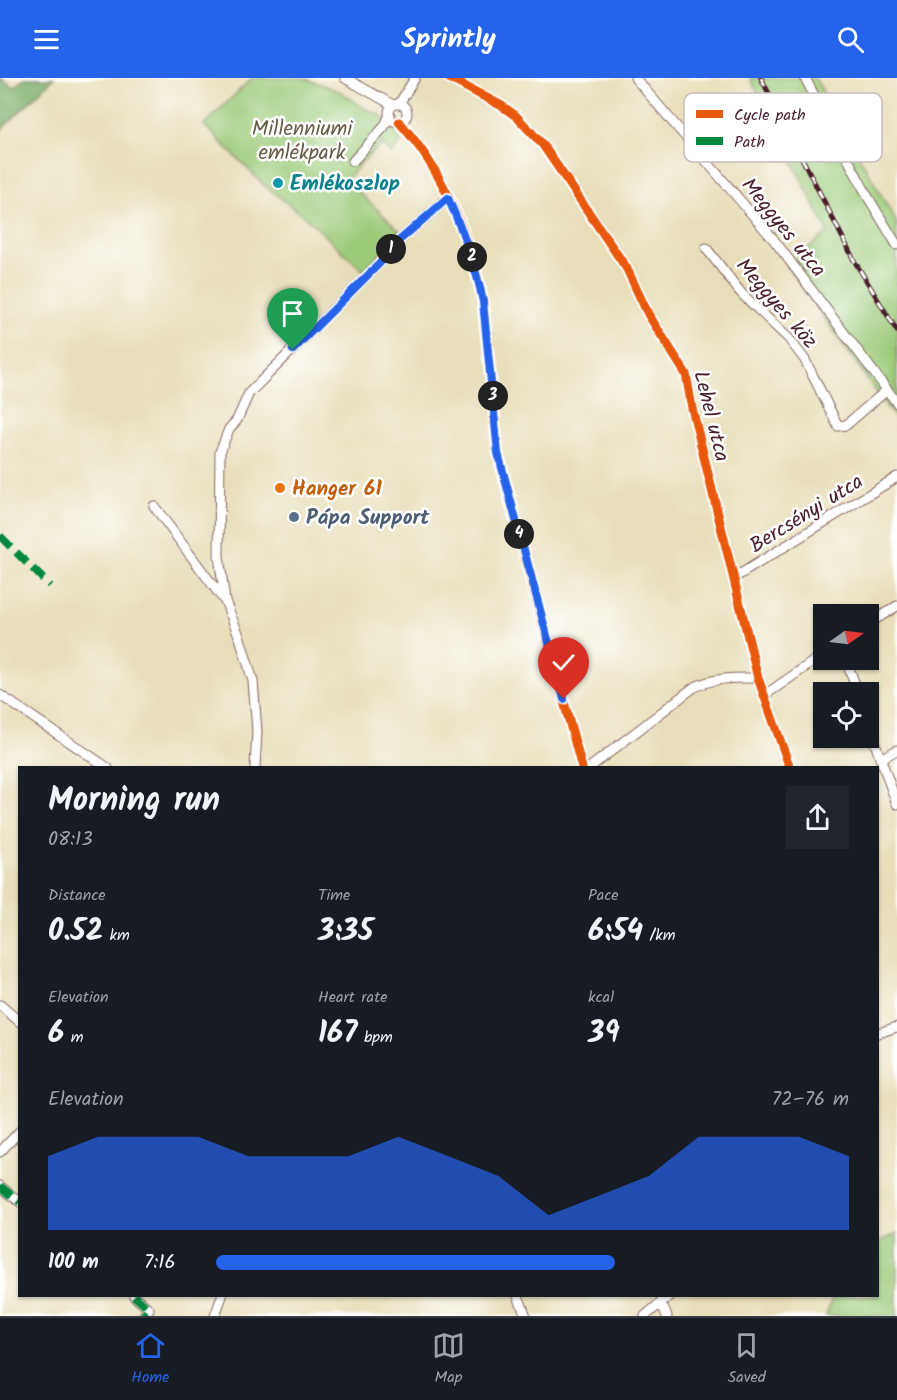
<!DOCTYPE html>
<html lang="en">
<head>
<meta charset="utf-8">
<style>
  :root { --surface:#171b24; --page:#20242c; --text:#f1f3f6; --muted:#9ea1a6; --line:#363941; --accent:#2563eb }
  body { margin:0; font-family:Kalam,sans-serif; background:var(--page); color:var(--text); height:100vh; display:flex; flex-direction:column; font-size:22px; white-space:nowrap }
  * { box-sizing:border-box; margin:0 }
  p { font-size:20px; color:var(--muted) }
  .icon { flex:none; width:33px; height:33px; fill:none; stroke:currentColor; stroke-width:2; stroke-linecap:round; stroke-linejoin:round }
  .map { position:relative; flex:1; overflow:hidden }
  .details { position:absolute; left:18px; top:688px; width:861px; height:531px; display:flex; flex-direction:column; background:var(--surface); border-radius:0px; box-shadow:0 2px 4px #0004 }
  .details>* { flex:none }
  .needle { width:39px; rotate:76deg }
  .controls { position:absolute; left:813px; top:526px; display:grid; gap:12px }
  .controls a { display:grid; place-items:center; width:66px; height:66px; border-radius:0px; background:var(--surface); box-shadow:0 2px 4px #0004; font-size:30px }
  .pin { position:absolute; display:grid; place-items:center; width:51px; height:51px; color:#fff; margin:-62px -26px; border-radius:50% 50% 50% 0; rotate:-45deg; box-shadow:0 0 6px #0007 }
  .pin .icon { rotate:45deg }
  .km { position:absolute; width:30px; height:30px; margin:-15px; border-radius:50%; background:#222; color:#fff; font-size:16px; line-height:30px; text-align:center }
  .round { display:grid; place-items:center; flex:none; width:63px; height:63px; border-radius:0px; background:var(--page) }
  .overview { display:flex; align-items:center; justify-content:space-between; height:102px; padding:0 30px }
  h1 { font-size:33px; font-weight:600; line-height:45px }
  .metrics { display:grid; grid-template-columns:repeat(3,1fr); gap:9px; height:102px; padding:6px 30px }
  .metrics div { display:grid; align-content:center }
  .metrics b { font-size:30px; font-weight:600 }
  .metrics small { font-size:16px; font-weight:400 }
  .metrics p { font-size:16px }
  .chart { height:168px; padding:12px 30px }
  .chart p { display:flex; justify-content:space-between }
  .chart svg { width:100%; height:108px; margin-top:6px; fill:var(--accent); opacity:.7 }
  ul { padding:0 30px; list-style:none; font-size:20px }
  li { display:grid; grid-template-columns:96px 72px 1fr; align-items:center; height:45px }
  li i { height:15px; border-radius:8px; background:var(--accent) }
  header { display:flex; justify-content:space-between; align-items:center; height:78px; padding:0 30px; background:var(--accent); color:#fff; font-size:27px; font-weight:600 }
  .tab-bar { display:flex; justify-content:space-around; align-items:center; height:84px; border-top:2px solid var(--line); background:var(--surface); font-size:16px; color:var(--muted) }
  .tab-bar a { display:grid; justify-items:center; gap:3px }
  .tab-bar .selected { color:var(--accent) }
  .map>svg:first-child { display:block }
  .green { fill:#9cca78; stroke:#737452; stroke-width:1.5 }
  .forest { fill:#7dae68; stroke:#64664a; stroke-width:1.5 }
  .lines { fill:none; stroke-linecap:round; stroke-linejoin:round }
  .minor-casing { stroke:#81625d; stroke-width:11 }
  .minor { stroke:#fff; stroke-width:9 }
  .rail-casing { stroke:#4a1f2b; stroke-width:5 }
  .rail { stroke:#fff; stroke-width:3; stroke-dasharray:9; stroke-linecap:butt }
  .quiet { stroke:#00873e; stroke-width:8; stroke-dasharray:15 8; stroke-linecap:butt }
  .cycleway-casing { stroke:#fff; stroke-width:13 }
  .cycleway { stroke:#e8590c; stroke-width:9 }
  .route-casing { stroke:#fff; stroke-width:12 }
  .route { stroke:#2563eb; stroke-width:8 }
  .culture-dot { fill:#0f9aa8; stroke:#fff; stroke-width:2 }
  .food-dot { fill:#e8710a; stroke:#fff; stroke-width:2 }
  .service-dot { fill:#5c6f8a; stroke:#fff; stroke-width:2 }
  .labels { text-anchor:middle; stroke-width:5; stroke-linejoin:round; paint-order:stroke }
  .park-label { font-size:21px; fill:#675b46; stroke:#fff }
  .culture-label { font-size:21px; font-weight:bold; fill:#0d838f; stroke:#fff; text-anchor:start }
  .street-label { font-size:21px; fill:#4a1f2b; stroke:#fff }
  .food-label { font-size:21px; font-weight:bold; fill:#c56008; stroke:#fff; text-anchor:start }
  .service-label { font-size:21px; font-weight:bold; fill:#4e5e75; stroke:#fff; text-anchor:start }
  .key { fill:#fff; stroke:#c9bcbf; stroke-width:1.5 }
  .key-label { font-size:16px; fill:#4a1f2b }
</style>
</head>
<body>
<header><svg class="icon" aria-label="menu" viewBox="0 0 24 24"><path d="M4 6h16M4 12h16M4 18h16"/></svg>Sprintly<svg class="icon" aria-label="search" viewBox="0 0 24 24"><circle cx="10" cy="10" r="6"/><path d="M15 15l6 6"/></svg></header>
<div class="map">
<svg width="897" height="1238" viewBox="0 0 897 1238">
  <rect width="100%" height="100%" fill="#fff"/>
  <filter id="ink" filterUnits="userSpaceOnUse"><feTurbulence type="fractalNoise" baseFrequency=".0167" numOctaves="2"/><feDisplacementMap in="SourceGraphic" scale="12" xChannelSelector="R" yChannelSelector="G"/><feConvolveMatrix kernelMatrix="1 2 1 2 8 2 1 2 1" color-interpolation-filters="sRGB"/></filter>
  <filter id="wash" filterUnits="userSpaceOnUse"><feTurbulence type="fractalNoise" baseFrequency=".008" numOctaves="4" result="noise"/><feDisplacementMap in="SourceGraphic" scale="24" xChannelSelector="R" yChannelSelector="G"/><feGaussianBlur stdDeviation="1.35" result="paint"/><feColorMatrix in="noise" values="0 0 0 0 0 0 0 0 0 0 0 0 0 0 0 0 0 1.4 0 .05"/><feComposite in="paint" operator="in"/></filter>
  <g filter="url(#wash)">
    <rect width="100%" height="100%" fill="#e8deb9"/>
    <!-- green -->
    <path class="green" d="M252,0H304L341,14L366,31L381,37L387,46L394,51L401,65L392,76L382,66L362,84L346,102L401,154L364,193L305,139L264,107L204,47Z
      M750,0H815L897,145V343L787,188L828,154Z
      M897,1155V1238H826L833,1218H878V1165Z"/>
    <!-- forest -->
    <path class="forest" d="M0,0L14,9L24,0H54L0,53Z"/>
  </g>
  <g filter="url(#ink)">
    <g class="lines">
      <!-- minor casing -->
      <g class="minor-casing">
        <path id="minor" d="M345,0L393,27
          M449,0L502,28L516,38L543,67L627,191L648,236L686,296L692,330L758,600L790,690
          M635,0L774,162L897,325
          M805,0L868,119L897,167
          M389 35a9 9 0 1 1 18 0a9 9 0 1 1-18 0Z
          M399,26L415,0
          M399,44C443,92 471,160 483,224L498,375L526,484L582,690
          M353,83L384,49L390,37
          M706,170L741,215L789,261L805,282L838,348L846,347L887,312
          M154,428L223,521
          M734,500L897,399
          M868,546L897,528
          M846,582L858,615
          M0,617L108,690
          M765,617L824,576
          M868,646L897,726
          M880,681L897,672
          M255,690L257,653L253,603L240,560L225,523L219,478L220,374L229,351L237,342L249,315L380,185L394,167L448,120
          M589,690L693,610C713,599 735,600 758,600
          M0,927L20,944
          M878,955L897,949
          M0,1074L20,1053
          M0,1108L20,1124
          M134,1218L149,1231L143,1238
          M518,1218L526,1238
          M661,1225L667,1238
          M215,1238L222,1218
          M645,1238L669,1218"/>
      </g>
      <!-- minor -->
      <use href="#minor" class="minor"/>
      <!-- rail casing -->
      <g class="rail-casing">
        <path id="rail" d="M761,0L855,184L897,253"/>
      </g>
      <!-- rail -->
      <use href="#rail" class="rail"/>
      <!-- quiet -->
      <path class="quiet" d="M0,458L50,508
        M0,1108L20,1124
        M134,1218L149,1231L143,1238"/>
      <!-- cycleway casing -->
      <g class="cycleway-casing">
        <path id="cycleway" d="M449,0L502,28L516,38L543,67L627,191L648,236L686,296L692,330L758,600L790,690
          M399,44C443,92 471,160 483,224L498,375L526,484L582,690"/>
      </g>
      <!-- cycleway -->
      <use href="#cycleway" class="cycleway"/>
    </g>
  </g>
  <g class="lines" filter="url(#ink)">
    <!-- route casing -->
    <g class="route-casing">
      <path id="route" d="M293,272L380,185L394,167L448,120C463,154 476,187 483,224L498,375L564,621"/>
    </g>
    <!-- route -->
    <use href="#route" class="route"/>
  </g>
  <!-- markers -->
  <circle class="culture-dot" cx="278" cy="105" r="6"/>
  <circle class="food-dot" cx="280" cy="410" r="6"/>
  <circle class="service-dot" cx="294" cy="439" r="6"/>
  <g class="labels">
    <!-- park labels -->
    <g class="park-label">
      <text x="302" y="57">Millenniumi<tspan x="302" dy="24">emlékpark</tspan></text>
    </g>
    <!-- culture labels -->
    <g class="culture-label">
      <text x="290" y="112">Emlékoszlop</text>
    </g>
    <!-- street labels -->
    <g class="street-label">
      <text transform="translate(784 149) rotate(51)" y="7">Meggyes utca</text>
      <text transform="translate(777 225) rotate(49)" y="7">Meggyes köz</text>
      <text transform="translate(712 338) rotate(76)" y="7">Lehel utca</text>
      <text transform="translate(806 435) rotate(-32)" y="7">Bercsényi utca</text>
    </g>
    <!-- food labels -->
    <g class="food-label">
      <text x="292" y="417">Hanger 61</text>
    </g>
    <!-- service labels -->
    <g class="service-label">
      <text x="306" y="446">Pápa Support</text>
    </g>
  </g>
  <!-- legend -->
  <rect x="684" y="15" width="198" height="69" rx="9" class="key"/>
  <rect x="696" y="32" width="27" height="8" fill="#e8590c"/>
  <rect x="696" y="59" width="27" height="8" fill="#00873e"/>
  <g class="key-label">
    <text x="734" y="42">Cycle path</text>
    <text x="734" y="69">Path</text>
  </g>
</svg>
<div class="controls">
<a><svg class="needle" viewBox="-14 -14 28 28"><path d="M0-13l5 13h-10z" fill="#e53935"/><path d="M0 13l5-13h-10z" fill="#9ea1a6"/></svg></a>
<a><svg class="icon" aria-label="locate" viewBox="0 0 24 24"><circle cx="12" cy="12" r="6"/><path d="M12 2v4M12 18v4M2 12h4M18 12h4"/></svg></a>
</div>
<div class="pin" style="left:293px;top:272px;background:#1e9e55"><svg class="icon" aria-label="arrive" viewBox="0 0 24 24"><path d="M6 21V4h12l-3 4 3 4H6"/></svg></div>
<div class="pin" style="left:564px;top:621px;background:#d93025"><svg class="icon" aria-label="check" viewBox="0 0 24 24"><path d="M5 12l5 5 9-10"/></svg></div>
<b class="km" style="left:391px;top:171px">1</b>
<b class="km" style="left:472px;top:179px">2</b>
<b class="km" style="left:493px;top:318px">3</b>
<b class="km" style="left:519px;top:456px">4</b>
<section class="details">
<div class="overview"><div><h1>Morning run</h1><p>08:13</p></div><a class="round"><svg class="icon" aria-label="share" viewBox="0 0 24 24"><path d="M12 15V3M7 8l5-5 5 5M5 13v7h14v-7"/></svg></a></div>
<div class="metrics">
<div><p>Distance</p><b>0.52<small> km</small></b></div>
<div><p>Time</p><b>3:35</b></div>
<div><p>Pace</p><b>6:54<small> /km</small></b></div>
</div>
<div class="metrics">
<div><p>Elevation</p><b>6<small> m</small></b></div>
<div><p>Heart rate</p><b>167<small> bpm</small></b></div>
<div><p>kcal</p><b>39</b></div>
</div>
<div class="chart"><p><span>Elevation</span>72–76 m</p>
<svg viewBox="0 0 160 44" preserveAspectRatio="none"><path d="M0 44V14L10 6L20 6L30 6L40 14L50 14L60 14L70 6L80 14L90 22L100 38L110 30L120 22L130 6L140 6L150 6L160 14V44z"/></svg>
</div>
<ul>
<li><b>100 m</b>7:16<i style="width:63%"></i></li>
</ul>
</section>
</div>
<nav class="tab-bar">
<a class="selected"><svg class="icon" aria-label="home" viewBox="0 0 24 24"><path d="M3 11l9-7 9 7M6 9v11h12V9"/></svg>Home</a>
<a><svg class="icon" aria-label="map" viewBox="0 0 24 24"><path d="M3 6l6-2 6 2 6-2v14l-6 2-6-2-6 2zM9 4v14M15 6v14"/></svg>Map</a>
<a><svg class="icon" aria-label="saved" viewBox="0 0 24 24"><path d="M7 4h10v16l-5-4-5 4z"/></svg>Saved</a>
</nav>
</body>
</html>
